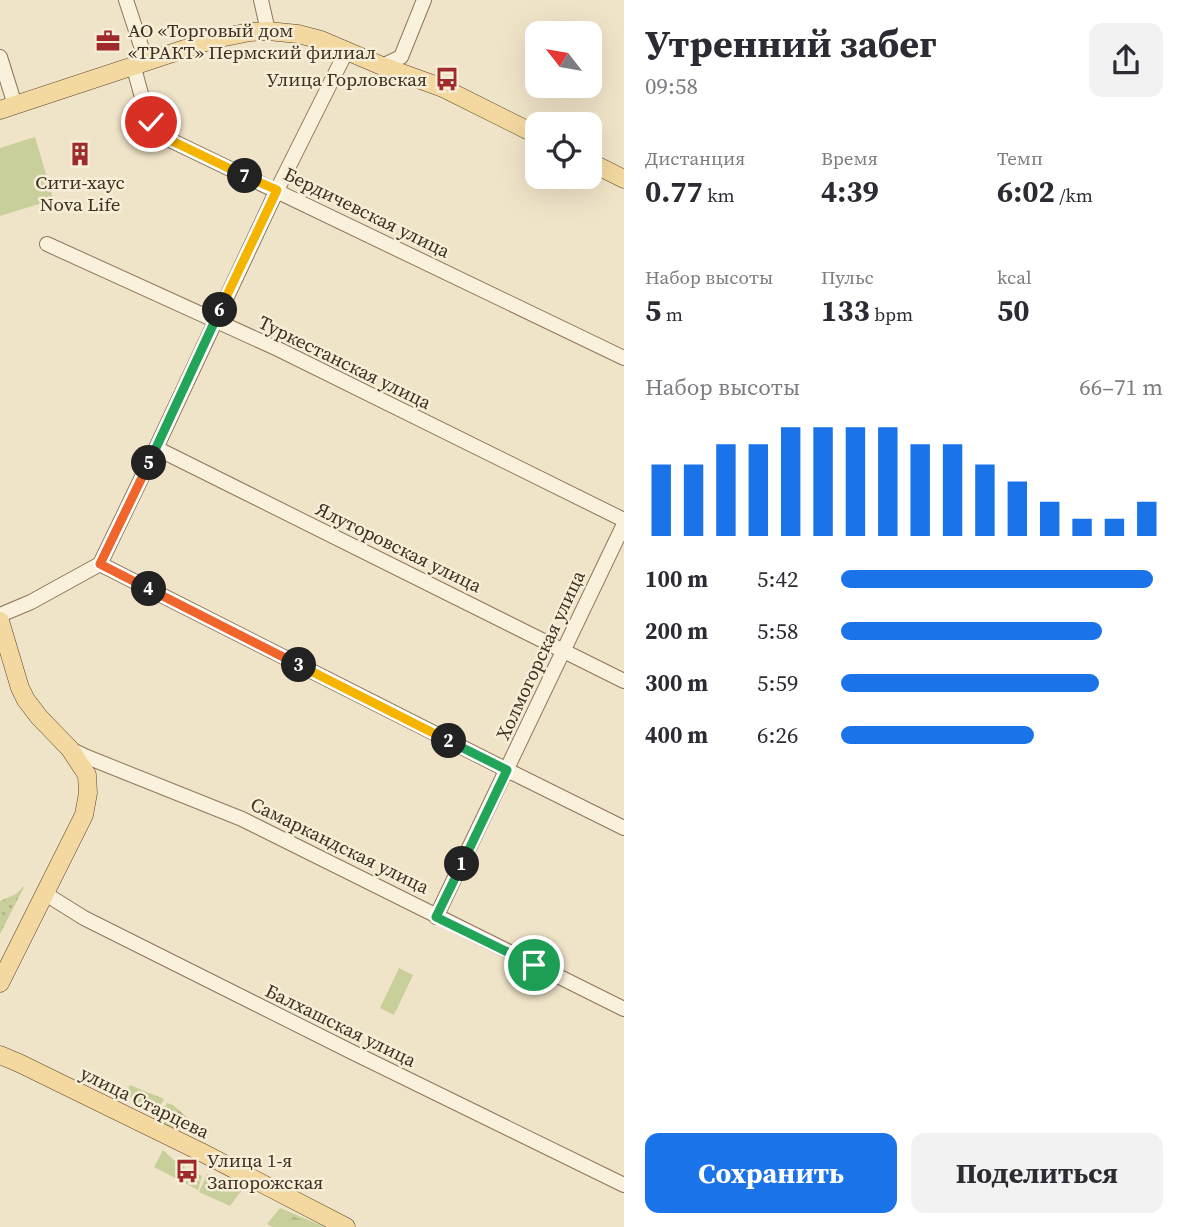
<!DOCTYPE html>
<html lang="ru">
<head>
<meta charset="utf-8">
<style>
  :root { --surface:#fff; --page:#f2f2f3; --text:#2b2b33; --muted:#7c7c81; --accent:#1a73e8 }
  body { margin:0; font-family:"Source Serif 4",serif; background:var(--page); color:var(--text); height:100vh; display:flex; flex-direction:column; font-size:26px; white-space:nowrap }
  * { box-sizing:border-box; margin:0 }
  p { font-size:23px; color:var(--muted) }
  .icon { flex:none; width:38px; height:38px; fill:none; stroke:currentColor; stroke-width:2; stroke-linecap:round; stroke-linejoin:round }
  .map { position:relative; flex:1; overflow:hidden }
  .side { display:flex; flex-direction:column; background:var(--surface); width:560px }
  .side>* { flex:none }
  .needle { width:46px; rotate:301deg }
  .controls { position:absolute; left:525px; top:21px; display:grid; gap:14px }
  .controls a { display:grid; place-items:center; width:77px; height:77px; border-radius:14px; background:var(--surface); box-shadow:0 7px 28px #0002; font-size:35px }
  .pin { position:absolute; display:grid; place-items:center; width:60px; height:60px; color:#fff; margin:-30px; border:4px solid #fff; border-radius:50%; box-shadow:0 2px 7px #0007 }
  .km { position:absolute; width:35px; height:35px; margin:-18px; border-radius:50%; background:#222; color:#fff; font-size:19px; line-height:35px; text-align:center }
  .round { display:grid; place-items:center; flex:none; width:74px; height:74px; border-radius:14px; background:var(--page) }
  .headline { display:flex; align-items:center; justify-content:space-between; height:119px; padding:0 21px }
  h1 { font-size:38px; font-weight:700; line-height:52px }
  .metrics { display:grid; grid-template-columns:repeat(3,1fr); gap:10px; height:119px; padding:7px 21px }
  .metrics div { display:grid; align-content:center }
  .metrics b { font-size:30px; font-weight:700 }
  .metrics small { font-size:19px; font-weight:400 }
  .metrics p { font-size:19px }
  .chart { height:196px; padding:14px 21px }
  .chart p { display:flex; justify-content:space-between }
  .chart svg { width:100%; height:126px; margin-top:7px; stroke:var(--accent); stroke-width:6 }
  .button { display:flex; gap:14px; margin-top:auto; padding:14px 21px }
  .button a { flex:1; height:80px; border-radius:14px; background:var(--accent); color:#fff; font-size:28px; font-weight:700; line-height:80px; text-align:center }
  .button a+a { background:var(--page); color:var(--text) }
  ul { padding:0 21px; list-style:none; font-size:23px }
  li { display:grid; grid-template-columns:112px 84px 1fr; align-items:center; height:52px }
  li i { height:18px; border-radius:9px; background:var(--accent) }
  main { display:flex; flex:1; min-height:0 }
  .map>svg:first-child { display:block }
  .grass { fill:#c9cf9b }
  .forest { fill:url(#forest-firs) }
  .park { fill:url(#park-dots) }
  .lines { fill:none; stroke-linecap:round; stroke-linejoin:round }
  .minor-casing { stroke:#8d765c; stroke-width:16 }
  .major-casing { stroke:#5b4430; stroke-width:19 }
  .minor { stroke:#faf1dc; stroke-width:14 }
  .major { stroke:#f3d9a0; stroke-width:18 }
  .split-1-casing { stroke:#fff; stroke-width:14 }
  .split-2-casing { stroke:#fff; stroke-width:14 }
  .split-3-casing { stroke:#fff; stroke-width:14 }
  .split-4-casing { stroke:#fff; stroke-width:14 }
  .split-5-casing { stroke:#fff; stroke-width:14 }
  .split-6-casing { stroke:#fff; stroke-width:14 }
  .split-7-casing { stroke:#fff; stroke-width:14 }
  .split-8-casing { stroke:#fff; stroke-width:14 }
  .split-1 { stroke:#22a559; stroke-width:9 }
  .split-2 { stroke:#22a559; stroke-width:9 }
  .split-3 { stroke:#f5b400; stroke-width:9 }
  .split-4 { stroke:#f0652b; stroke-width:9 }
  .split-5 { stroke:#f0652b; stroke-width:9 }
  .split-6 { stroke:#22a559; stroke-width:9 }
  .split-7 { stroke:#f5b400; stroke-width:9 }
  .split-8 { stroke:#f5b400; stroke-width:9 }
  .labels { text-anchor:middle; stroke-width:5; stroke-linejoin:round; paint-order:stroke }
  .poi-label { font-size:19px; fill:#3d2e20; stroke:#f7eed8; text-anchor:start }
  .street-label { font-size:19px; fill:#3d2e20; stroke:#f7eed8 }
</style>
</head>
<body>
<main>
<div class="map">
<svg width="624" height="1227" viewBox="0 0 624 1227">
  <defs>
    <pattern id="forest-firs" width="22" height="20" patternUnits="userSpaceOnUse" patternTransform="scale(1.75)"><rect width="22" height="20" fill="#c9cf9b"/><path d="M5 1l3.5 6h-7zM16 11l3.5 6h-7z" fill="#aeb285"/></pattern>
    <pattern id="park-dots" width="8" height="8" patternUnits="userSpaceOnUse" patternTransform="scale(1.75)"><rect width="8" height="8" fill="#c9cf9b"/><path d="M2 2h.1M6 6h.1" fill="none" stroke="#aeb285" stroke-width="1.8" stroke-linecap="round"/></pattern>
  </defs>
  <rect width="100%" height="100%" fill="#f0e4c8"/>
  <!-- grass -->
  <path class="grass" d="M35,137L53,198L39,204L0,216V148Z
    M399,968L413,975L394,1015L380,1008Z
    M163,1150L174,1160L185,1167L184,1171L190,1175L192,1171L202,1176L198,1190L154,1167Z
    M207,1174L242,1190L230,1206L199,1192Z
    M280,1208L325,1227H272L267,1224Z"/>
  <!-- forest -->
  <path class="forest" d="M130,1085L164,1099L154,1118L143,1106L125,1093Z
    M167,1103L173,1105L191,1121L178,1132L157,1121Z
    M286,1214L321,1227H281L276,1224Z"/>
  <!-- park -->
  <path class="park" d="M25,885L0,934V901L16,894Z"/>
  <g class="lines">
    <!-- minor casing -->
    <g class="minor-casing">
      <path id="minor" d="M126,0L146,61
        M261,0L268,31
        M0,57L15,105
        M133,65C141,90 145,125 168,139L624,358
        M382,66L401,57L424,0
        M47,244L280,350L624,520
        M156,448L624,681
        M100,564L507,770L624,828
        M0,615L31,602L100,564L156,448L277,190L347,50
        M70,749L87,757L242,819L624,1009
        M44,893L84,918L354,1053L624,1185
        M436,917L624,524"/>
    </g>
    <!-- major casing -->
    <g class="major-casing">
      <path id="major" d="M0,110L215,39L250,32L268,31L298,34L321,40L382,66L443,88L537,135
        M590,162L624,179
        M0,621L20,688L26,700L39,717L70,749L87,775L88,793L84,815L0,983
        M0,1055L19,1063L201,1152L346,1227"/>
    </g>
    <!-- minor -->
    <use href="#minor" class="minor"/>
    <!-- major -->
    <use href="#major" class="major"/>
  </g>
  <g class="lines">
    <!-- split-1 casing -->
    <g class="split-1-casing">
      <path id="split-1" d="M462,864L436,917L534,965"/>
    </g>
    <!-- split-2 casing -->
    <g class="split-2-casing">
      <path id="split-2" d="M449,741L507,770L462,864"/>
    </g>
    <!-- split-3 casing -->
    <g class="split-3-casing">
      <path id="split-3" d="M299,665L449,741"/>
    </g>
    <!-- split-4 casing -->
    <g class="split-4-casing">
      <path id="split-4" d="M149,589L299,665"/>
    </g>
    <!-- split-5 casing -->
    <g class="split-5-casing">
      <path id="split-5" d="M149,463L100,564L149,589"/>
    </g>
    <!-- split-6 casing -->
    <g class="split-6-casing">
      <path id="split-6" d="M149,463L220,310"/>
    </g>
    <!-- split-7 casing -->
    <g class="split-7-casing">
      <path id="split-7" d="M220,310L277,190L245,176"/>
    </g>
    <!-- split-8 casing -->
    <g class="split-8-casing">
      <path id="split-8" d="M151,122L159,133L168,139L245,176"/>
    </g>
    <!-- split-1 -->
    <use href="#split-1" class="split-1"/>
    <!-- split-2 -->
    <use href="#split-2" class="split-2"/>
    <!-- split-3 -->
    <use href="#split-3" class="split-3"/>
    <!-- split-4 -->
    <use href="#split-4" class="split-4"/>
    <!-- split-5 -->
    <use href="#split-5" class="split-5"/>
    <!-- split-6 -->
    <use href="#split-6" class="split-6"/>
    <!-- split-7 -->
    <use href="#split-7" class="split-7"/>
    <!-- split-8 -->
    <use href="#split-8" class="split-8"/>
  </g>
  <!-- icons -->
  <defs>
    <g id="office-bare" transform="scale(1.89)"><path d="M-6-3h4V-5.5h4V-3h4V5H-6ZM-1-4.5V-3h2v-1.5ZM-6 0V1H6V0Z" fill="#9e2a2b" stroke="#f7eed8" stroke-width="2.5" paint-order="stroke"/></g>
    <g id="bus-bare" transform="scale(1.89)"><path d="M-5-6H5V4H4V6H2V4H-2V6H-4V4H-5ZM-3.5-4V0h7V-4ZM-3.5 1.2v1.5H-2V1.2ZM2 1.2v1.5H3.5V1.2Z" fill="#9e2a2b" stroke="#f7eed8" stroke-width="2.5" paint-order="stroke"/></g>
    <g id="building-bare" transform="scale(1.89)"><path d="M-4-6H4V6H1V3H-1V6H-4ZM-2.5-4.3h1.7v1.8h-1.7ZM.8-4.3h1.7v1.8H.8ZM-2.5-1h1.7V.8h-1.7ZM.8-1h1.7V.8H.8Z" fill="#9e2a2b" stroke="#f7eed8" stroke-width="2.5" paint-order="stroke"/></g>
  </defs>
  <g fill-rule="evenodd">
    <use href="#office-bare" x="108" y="41"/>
    <use href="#bus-bare" x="447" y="79"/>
    <use href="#building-bare" x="80" y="154"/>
    <use href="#bus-bare" x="187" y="1171"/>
  </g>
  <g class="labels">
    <!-- poi labels -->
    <g class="poi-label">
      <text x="128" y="37">АО «Торговый дом<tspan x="128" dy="22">«ТРАКТ» Пермский филиал</tspan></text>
      <text x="427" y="86" text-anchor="end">Улица Горловская</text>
      <text x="80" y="189" text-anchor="middle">Сити-хаус<tspan x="80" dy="22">Nova Life</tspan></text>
      <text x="207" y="1167">Улица 1-я<tspan x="207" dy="22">Запорожская</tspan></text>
    </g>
    <!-- street labels -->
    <g class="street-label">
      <text transform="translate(367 212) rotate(26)" y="7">Бердичевская улица</text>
      <text transform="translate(345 362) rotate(26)" y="7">Туркестанская улица</text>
      <text transform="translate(399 547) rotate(26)" y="7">Ялуторовская улица</text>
      <text transform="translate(540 655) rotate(-65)" y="7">Холмогорская улица</text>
      <text transform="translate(340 845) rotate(26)" y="7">Самаркандская улица</text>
      <text transform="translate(341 1025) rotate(26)" y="7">Балхашская улица</text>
      <text transform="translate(145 1102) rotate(26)" y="7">улица Старцева</text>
    </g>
  </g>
</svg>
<div class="controls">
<a><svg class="needle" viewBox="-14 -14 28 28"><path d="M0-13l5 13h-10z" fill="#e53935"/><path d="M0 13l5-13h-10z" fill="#7c7c81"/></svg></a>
<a><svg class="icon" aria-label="locate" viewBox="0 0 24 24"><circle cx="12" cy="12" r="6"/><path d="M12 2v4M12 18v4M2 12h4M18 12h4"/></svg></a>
</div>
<div class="pin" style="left:534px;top:965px;background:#1e9e55"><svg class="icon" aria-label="arrive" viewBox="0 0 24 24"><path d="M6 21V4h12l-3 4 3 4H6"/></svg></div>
<div class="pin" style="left:151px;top:122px;background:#d93025"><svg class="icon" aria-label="check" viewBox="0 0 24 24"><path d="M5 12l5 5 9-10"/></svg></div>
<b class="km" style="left:462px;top:864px">1</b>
<b class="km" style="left:449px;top:741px">2</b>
<b class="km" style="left:299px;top:665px">3</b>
<b class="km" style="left:149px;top:589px">4</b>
<b class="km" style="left:149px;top:463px">5</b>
<b class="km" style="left:220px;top:310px">6</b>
<b class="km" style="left:245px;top:176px">7</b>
</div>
<section class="side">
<div class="headline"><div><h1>Утренний забег</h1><p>09:58</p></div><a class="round"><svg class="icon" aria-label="share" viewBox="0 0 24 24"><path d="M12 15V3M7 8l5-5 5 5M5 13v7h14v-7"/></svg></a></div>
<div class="metrics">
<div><p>Дистанция</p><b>0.77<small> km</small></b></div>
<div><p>Время</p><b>4:39</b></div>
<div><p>Темп</p><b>6:02<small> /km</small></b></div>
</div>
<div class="metrics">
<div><p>Набор высоты</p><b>5<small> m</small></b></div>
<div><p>Пульс</p><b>133<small> bpm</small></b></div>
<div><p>kcal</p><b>50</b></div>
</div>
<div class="chart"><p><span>Набор высоты</span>66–71 m</p>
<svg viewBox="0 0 160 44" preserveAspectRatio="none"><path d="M5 44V19M15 44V19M25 44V12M35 44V12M45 44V6M55 44V6M65 44V6M75 44V6M85 44V12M95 44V12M105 44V19M115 44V25M125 44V32M135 44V38M145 44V38M155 44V32"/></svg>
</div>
<ul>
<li><b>100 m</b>5:42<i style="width:97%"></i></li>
<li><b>200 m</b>5:58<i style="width:81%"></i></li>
<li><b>300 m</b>5:59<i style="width:80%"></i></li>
<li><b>400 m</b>6:26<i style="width:60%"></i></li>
</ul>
<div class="button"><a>Сохранить</a><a>Поделиться</a></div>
</section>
</main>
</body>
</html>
